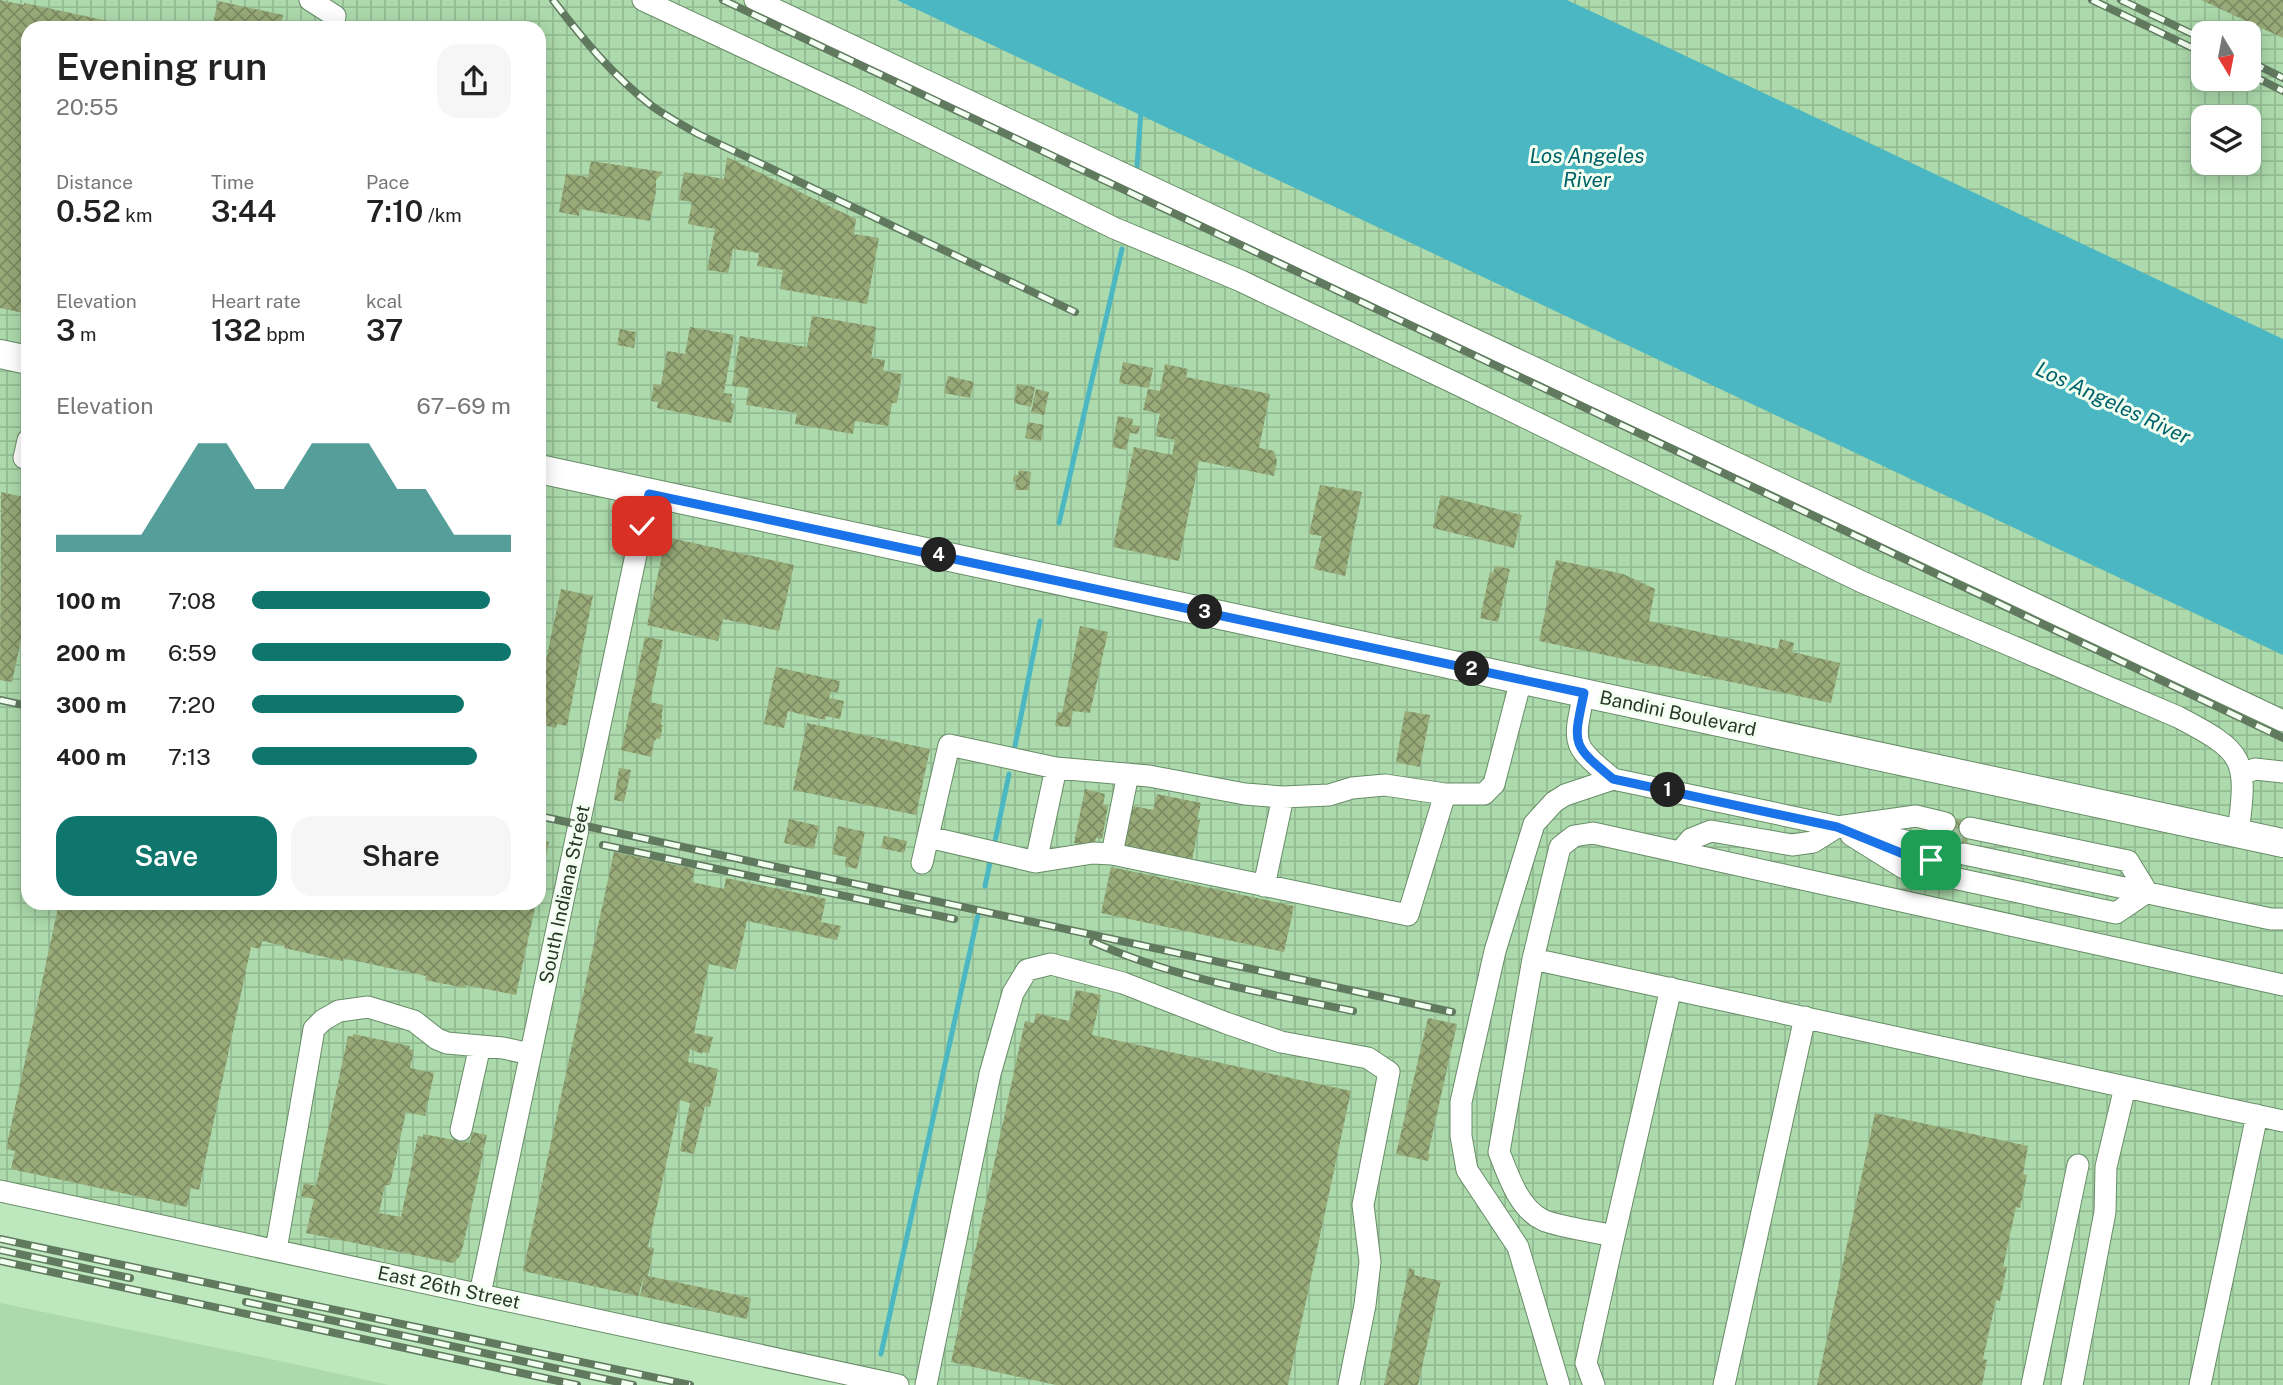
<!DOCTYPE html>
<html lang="en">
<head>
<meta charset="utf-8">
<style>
  :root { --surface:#fff; --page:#f6f6f6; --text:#222; --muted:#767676; --accent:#0f766e }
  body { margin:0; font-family:"Public Sans",sans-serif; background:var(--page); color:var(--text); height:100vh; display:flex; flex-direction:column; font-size:26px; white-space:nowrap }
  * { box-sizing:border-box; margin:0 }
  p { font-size:23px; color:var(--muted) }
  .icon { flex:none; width:38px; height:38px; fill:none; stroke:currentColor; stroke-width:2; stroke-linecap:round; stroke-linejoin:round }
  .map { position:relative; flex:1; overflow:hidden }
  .side { position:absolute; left:21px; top:21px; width:525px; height:889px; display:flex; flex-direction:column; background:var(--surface); border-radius:21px; box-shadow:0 4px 18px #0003 }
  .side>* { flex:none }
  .needle { width:46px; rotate:170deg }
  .controls { position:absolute; left:2191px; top:21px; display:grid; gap:14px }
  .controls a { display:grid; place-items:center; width:70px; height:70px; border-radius:14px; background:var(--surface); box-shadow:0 4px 18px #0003; font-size:35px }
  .pin { position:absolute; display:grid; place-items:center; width:60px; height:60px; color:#fff; margin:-30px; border-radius:14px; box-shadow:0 4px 10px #0006 }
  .km { position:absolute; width:35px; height:35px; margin:-18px; border-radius:50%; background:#222; color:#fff; font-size:19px; line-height:35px; text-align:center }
  .round { display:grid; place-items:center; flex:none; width:74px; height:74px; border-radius:21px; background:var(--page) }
  .head { display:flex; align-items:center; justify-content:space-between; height:119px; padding:0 35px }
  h1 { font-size:38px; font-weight:600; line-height:52px }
  .metrics { display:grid; grid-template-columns:repeat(3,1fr); gap:10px; height:119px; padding:7px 35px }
  .metrics div { display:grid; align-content:center }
  .metrics b { font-size:30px; font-weight:600 }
  .metrics small { font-size:19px; font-weight:400 }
  .metrics p { font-size:19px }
  .chart { height:196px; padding:14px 35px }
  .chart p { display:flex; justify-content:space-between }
  .chart svg { width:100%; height:126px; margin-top:7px; fill:var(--accent); opacity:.7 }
  .cta { display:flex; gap:14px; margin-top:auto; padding:14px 35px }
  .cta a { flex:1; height:80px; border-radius:21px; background:var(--accent); color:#fff; font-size:28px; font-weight:600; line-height:80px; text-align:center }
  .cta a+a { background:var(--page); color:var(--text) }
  ul { padding:0 35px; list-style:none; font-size:23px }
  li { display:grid; grid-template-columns:112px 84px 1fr; align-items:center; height:52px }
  li i { height:18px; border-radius:9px; background:var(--accent) }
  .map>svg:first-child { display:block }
  .built { fill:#acdaac }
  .industrial { fill:url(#industrial-grid); fill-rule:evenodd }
  .water { fill:#4bb7c2 }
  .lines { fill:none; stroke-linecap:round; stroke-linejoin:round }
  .stream { stroke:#4bb7c2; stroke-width:5 }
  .building { fill:url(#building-cross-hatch) }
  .minor-tunnel { stroke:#9fc49e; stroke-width:21; stroke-dasharray:21 10; stroke-linecap:butt }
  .minor-casing { stroke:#678d66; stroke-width:23 }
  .major-casing { stroke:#678d66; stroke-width:30 }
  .minor { stroke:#fff; stroke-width:21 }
  .major { stroke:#fff; stroke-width:28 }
  .rail-casing { stroke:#60795f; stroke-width:8 }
  .rail { stroke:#f2fff1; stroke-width:5; stroke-dasharray:16; stroke-linecap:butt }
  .route-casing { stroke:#fff; stroke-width:14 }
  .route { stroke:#1a73e8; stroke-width:9 }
  .labels { text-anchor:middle; stroke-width:6; stroke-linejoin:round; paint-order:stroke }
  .street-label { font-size:19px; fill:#283828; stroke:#f2fff1 }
  .water-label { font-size:21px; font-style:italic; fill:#00626a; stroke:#f2fff1 }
</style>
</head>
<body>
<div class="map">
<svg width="2283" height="1385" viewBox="0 0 2283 1385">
  <defs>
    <pattern id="industrial-grid" width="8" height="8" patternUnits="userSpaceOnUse" patternTransform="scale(1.75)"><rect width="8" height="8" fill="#acdaac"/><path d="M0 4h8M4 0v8" fill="none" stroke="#94bc94"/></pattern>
    <pattern id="building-cross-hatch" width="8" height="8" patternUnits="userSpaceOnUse" patternTransform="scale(1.75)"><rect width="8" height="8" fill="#98aa78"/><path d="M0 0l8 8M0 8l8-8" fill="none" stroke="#7c8b62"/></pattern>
  </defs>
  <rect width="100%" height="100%" fill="#bde7bc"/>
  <!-- built -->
  <path class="built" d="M0,1303L280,1361L389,1385H0Z"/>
  <!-- industrial -->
  <path class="industrial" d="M0,0H2283V1385H921L0,1192ZM28,28H539V903H28ZM2203,33H2249V79H2203ZM2203,117H2249V163H2203Z"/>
  <!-- water -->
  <path class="water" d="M897,0H1567L1633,31L2283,339V655Z"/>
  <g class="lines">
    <!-- stream -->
    <path class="stream" d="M1137,167L1141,111
      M1059,523L1122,249
      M1015,746L1040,621
      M994,846L1009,774
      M985,886L991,858
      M881,1354L978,915"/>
  </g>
  <!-- building -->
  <path class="building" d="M0,0L24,5V3L136,27L28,28V314L0,308Z
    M2201,0H2283V38Z
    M218,1L283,15L280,28H212Z
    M727,157L856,219L854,234L879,238L867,304L780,289L783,270L757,266L759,253L733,249L728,273L707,270L715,229L688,224L692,202L679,200L684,172L724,179Z
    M591,161L663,172L656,180V192L650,221L580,209L579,216L559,212L566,174L588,177Z
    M812,316L876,327L871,358L885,360L883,371L902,374L897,403H892L888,426L855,421L853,434L795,424L797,413L746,405L749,388L732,386L740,336L807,347Z
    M690,327L734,335L724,393L732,394L731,403L735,404L731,423L657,408L658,402L651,401L654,384L661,385L667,351L685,354Z
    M620,329L636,332L634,348L617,345Z
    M1123,362L1153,368L1149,388L1119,383Z
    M1165,364L1188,369L1186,377L1270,394L1259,448L1274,451L1277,461L1274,476L1199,461L1179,561L1113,547L1134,447L1172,455L1175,440L1155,436L1160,414L1143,410L1148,389L1160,391Z
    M948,376L974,382L970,398L944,393Z
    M1017,384L1035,387L1031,407L1014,403Z
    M1036,389L1049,392L1044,415L1031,412Z
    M1118,416L1133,419L1132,425L1140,426L1138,434L1130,433L1126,450L1112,447Z
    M1028,422L1044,425L1041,441L1025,438Z
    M1019,470L1031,472L1029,490H1015L1016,482L1013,481L1014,475H1018Z
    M1320,485L1362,492L1345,576L1314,569L1322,536L1309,534Z
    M1,492L28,498V636L22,635L12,682L0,680Z
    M1441,495L1522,515L1514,548L1433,528Z
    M666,537L794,565L779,631L723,619L718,641L647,625Z
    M1556,560L1623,574L1655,589L1649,621L1778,649L1780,639L1794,643L1792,652L1840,663L1831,703L1539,641Z
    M1495,566L1510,569L1498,622L1480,618L1490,572L1493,573Z
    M561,589L593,596L567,726L557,724L556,728L539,724V669L544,670Z
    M1080,626L1108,632L1090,713L1073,711L1070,727L1055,726L1058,712L1062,713Z
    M645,637L663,640L650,702L663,705L661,725H663L660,739L657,738L654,742L651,757L621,750Z
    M776,667L840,681L838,693L831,691L829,698L844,701L840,719L826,716L825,720L788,711L784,728L764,724Z
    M1405,711L1430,715L1420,767L1396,762Z
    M807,723L930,749L916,815L793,790Z
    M619,768L631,770L624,802L614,800Z
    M1085,789L1105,794L1103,805L1108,806L1102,839L1096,838L1094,847L1074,843Z
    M1157,794L1201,803L1197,820H1200L1192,860L1123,849L1133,806L1153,810Z
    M1947,817L1971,822L1957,889L1932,884Z
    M789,819L819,826L814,849L784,843Z
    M838,826L865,832L857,869L845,866L846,857L832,854Z
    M884,836L907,841L904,853L881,848Z
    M539,840L549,842L540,882H539Z
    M614,852L695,869L692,882L724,889L726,878L826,899L821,922L841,926L837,940L747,921L736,970L709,964L694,1033L713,1037L709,1053L702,1052V1054L690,1049L688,1062L718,1069L710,1107L705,1106L694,1154L680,1151L690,1103L680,1100L648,1247L654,1248L648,1276L751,1298L747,1319L640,1296L645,1274L638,1296L523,1271Z
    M1111,867L1294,906L1284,952L1101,913Z
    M59,903H536L516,995L466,985L465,988L425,980L426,976L343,958V961L284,948L285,946L262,941L260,949L251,947L199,1190L191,1188L187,1207L11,1169L15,1151L6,1149Z
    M1076,990L1101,995L1092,1035L1351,1091L1288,1385H1056L951,1362L1025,1021L1034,1023L1036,1013L1069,1021Z
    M1428,1018L1457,1024L1428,1154H1430L1428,1161L1396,1154Z
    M353,1034L410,1046L409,1049L414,1050L410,1068L434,1073L425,1116L406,1112L390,1185H385L379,1213L401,1217L418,1136L423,1137V1134L470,1143L472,1132L487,1135L484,1148L479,1149L484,1150L463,1246L460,1256L453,1263L306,1233L314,1199L301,1196L304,1183L316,1186L348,1036L353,1037Z
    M1875,1113L2028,1146L2023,1174L2027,1175L2020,1208L2016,1207L2003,1267H2007L2000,1301L1996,1300L1983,1359L1987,1360L1982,1385H1817Z
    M1409,1268L1415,1270L1414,1275L1441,1281L1418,1385H1384Z"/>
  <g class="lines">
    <!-- minor-tunnel -->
    <path class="minor-tunnel" d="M1942,836L1967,841
      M1937,861L1961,867"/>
    <!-- minor casing -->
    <g class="minor-casing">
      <path id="minor" d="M310,0L335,16L333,28
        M643,0L850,97L1114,228L1241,281L1461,386L1862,582L2178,717C2245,752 2248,758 2238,833
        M755,0L2283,721
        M28,440L24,458L28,459
        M1584,693C1573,745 1571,744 1613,779L1939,848
        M2243,774L2255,769L2283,772
        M1970,828L2128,861L2147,892
        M1851,835L1904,868L1934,874
        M928,837L1036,862L1093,853L1112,854L1408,915L1445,794
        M1680,852L1691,839L1711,831L1792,845L1813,842L1837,827L1916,816L1945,823
        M1112,854L1128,774
        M1964,854L2271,919H2283
        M1036,862L1056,768
        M922,863L949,745L1056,768L1149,776L1245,794L1283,797L1329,795L1352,788L1385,785L1445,794H1484L1494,784L1521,680
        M1958,879L2116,913L2147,892
        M1264,886L1283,797
        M1533,959L2283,1121
        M461,1130L480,1046
        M0,1191L898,1385
        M1614,1236L1671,988
        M276,1250L314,1029L323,1020L339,1011L368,1007L414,1021L437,1039L447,1043L503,1048L530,1054
        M480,1294L649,493
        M926,1385L990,1074L1013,993L1027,970L1051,964L1123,983L1226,1023L1281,1042L1368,1058L1389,1072L1363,1205L1370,1262L1365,1305L1349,1385
        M1559,1385L1518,1247L1467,1170L1461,1136V1102L1495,951L1534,824L1554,802L1565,795L1613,779
        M1594,1385L1586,1363L1614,1236C1596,1232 1559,1227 1543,1220C1519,1209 1508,1175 1499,1152L1533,959L1560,847L1574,836L1593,833L2283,985
        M1724,1385L1805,1017
        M2032,1385L2078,1165
        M2072,1385L2105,1212L2106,1167L2125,1087
        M2200,1385L2257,1115"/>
    </g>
    <!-- major casing -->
    <g class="major-casing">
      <path id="major" d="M0,354L28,360
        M539,469L2283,843"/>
    </g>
    <!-- minor -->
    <use href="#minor" class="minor"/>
    <!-- major -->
    <use href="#major" class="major"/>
    <!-- rail casing -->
    <g class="rail-casing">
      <path id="rail" d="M553,0C582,38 613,76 652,106C667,117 683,125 698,134L1075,312
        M723,0L2283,738
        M2092,0L2203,53
        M2121,0L2203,39
        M2249,61L2283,78
        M2249,74L2283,91
        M0,700L28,706
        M539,816L1452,1012
        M603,845L954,919
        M1093,942C1176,979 1265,993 1353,1011
        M0,1239L690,1385
        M0,1250L130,1278
        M0,1261L577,1385
        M246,1302L633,1385"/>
    </g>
    <!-- rail -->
    <use href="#rail" class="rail"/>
  </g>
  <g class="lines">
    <!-- route casing -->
    <g class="route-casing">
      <path id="route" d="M642,526L649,494L1584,693C1573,745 1571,744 1613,779L1837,827L1906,855L1931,860"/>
    </g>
    <!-- route -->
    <use href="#route" class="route"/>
  </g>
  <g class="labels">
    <!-- street labels -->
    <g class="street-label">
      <text transform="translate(1678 713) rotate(12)" y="7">Bandini Boulevard</text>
      <text transform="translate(564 894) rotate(-78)" y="7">South Indiana Street</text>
      <text transform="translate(449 1287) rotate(12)" y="7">East 26th Street</text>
    </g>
    <!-- water labels -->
    <g class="water-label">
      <text x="1587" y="163">Los Angeles<tspan x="1587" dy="24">River</tspan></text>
      <text transform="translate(2113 403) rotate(25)" y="7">Los Angeles River</text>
    </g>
  </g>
</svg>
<div class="controls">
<a><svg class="needle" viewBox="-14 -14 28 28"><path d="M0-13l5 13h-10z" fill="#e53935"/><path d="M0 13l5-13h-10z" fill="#767676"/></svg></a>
<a><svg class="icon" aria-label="layers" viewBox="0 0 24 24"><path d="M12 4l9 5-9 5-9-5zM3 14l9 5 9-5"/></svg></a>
</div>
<div class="pin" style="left:1931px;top:860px;background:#1e9e55"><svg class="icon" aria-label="arrive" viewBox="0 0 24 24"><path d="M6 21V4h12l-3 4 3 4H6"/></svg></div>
<div class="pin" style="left:642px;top:526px;background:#d93025"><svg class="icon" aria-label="check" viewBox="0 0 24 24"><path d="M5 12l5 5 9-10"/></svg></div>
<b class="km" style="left:1668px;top:790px">1</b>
<b class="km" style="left:1472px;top:669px">2</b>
<b class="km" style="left:1205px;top:612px">3</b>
<b class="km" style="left:939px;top:555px">4</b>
<section class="side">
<div class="head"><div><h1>Evening run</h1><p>20:55</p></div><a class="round"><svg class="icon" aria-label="share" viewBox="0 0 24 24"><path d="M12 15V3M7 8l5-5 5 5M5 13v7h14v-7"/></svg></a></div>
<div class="metrics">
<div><p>Distance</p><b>0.52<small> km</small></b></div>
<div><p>Time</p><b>3:44</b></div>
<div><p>Pace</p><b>7:10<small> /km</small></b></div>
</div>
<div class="metrics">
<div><p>Elevation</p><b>3<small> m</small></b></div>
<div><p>Heart rate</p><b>132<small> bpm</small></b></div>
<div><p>kcal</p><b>37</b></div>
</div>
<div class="chart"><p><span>Elevation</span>67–69 m</p>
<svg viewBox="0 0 160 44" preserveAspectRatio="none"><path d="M0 44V38L10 38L20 38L30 38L40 22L50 6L60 6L70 22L80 22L90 6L100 6L110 6L120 22L130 22L140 38L150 38L160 38V44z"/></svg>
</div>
<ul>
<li><b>100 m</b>7:08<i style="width:92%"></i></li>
<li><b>200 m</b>6:59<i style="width:100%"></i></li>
<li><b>300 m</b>7:20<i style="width:82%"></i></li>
<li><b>400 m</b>7:13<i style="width:87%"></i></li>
</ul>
<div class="cta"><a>Save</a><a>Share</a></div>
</section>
</div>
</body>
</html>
